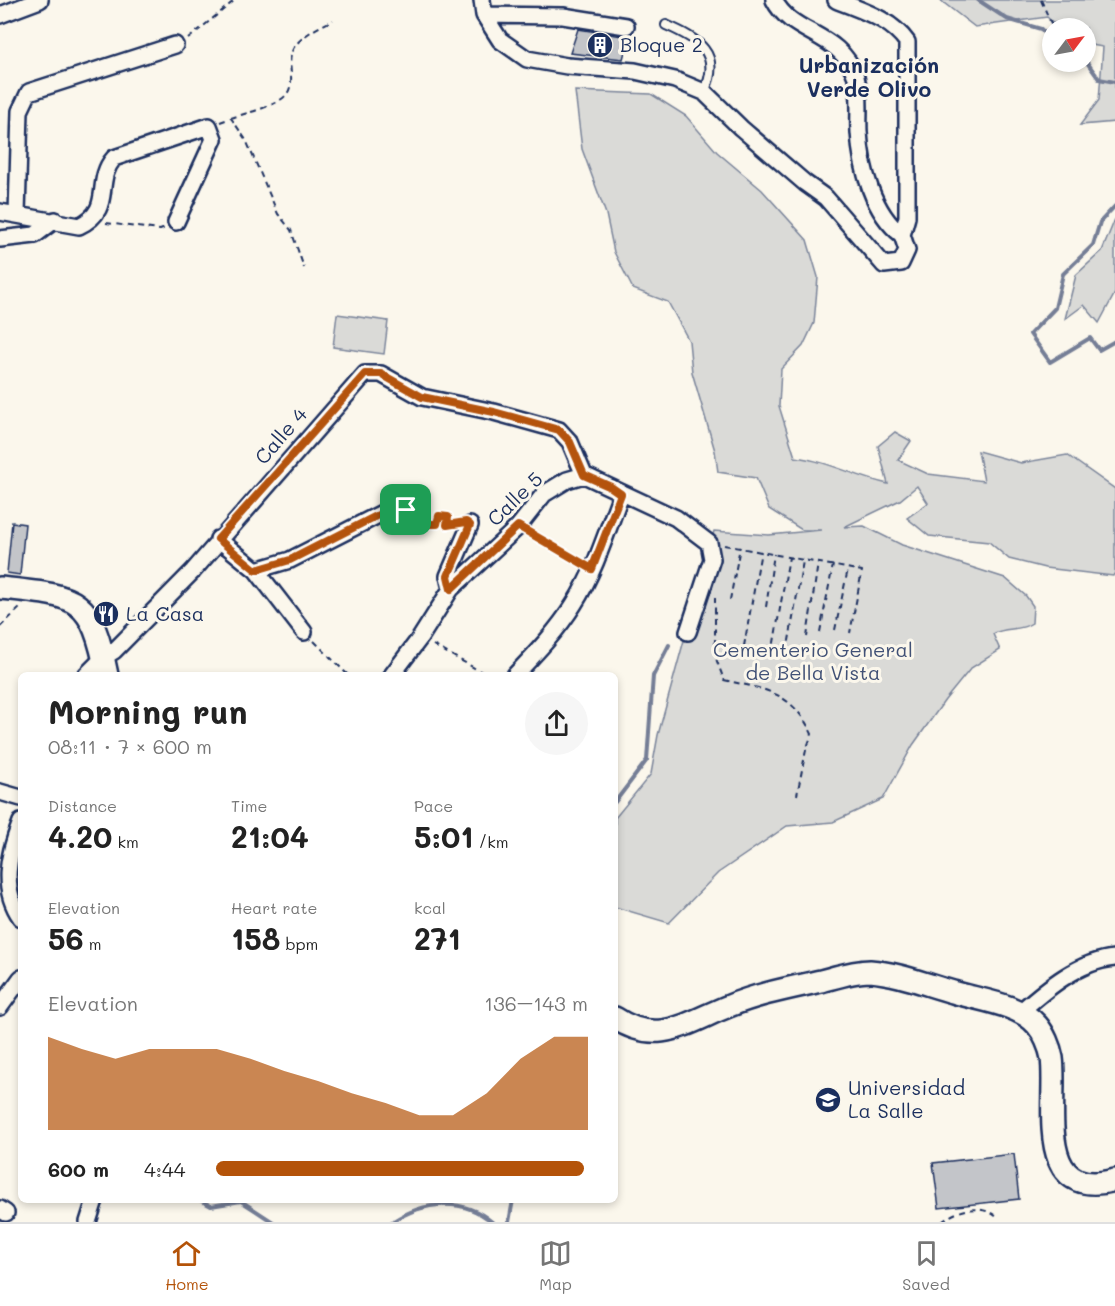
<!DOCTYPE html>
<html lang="en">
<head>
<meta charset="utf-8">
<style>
  :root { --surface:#fff; --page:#f6f6f6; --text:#222; --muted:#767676; --line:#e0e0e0; --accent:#b45309 }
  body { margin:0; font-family:Mali,sans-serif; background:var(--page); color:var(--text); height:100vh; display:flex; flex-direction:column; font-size:22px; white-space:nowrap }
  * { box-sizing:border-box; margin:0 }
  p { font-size:20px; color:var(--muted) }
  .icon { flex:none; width:33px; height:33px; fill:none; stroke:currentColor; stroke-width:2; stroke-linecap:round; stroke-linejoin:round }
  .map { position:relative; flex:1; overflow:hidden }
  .sheet { position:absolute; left:18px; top:672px; width:600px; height:531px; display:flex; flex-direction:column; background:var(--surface); border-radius:9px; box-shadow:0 3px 9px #0003 }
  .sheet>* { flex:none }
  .needle { width:39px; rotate:58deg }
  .buttons { position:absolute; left:1042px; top:18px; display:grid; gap:12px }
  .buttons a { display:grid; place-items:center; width:54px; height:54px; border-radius:50%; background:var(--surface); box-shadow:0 3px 9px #0003; font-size:30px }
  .pin { position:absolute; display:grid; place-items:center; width:51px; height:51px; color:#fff; margin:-26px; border-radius:12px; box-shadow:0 3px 9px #0006 }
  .round { display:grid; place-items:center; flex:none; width:63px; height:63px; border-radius:32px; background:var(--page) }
  .overview { display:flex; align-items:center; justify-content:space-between; height:102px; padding:0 30px }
  h1 { font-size:33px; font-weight:700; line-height:45px }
  .metrics { display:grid; grid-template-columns:repeat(3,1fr); gap:9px; height:102px; padding:6px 30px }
  .metrics div { display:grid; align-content:center }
  .metrics b { font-size:30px; font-weight:700 }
  .metrics small { font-size:16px; font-weight:400 }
  .metrics p { font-size:16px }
  .chart { height:168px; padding:12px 30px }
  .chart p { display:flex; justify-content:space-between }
  .chart svg { width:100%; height:108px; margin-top:6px; fill:var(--accent); opacity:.7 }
  ul { padding:0 30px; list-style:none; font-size:20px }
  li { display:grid; grid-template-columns:96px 72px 1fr; align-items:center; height:45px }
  li i { height:15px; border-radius:8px; background:var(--accent) }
  .menu { display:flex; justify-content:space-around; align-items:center; height:84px; border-top:2px solid var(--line); background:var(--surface); font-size:16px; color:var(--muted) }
  .menu a { display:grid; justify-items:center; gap:3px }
  .menu .active { color:var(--accent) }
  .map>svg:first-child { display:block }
  .green { fill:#dadad7; stroke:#7a849a; stroke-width:1.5 }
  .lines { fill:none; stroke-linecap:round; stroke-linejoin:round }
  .stream { stroke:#747e96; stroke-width:4 }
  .building { fill:#c3c5c9; stroke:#1b2f5e; stroke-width:1.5 }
  .service-casing { stroke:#1b2f5e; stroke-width:12 }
  .minor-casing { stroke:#1b2f5e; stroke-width:20 }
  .secondary-casing { stroke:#1b2f5e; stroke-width:26 }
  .path { stroke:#1b2f5e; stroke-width:2; stroke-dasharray:6 4.5; stroke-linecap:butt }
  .service { stroke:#fbf7ec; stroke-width:8 }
  .minor { stroke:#fbf7ec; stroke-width:15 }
  .secondary { stroke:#fbf7ec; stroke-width:21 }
  .route-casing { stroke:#fff; stroke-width:12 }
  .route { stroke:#b45309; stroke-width:8 }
  .labels { text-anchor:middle; stroke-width:6; stroke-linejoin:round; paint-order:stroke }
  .poi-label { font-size:20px; fill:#1b2f5e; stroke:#fbf7ec; text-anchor:start }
  .street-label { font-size:20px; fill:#1b2f5e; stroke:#fbf7ec }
  .park-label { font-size:20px; fill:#415176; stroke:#fbf7ec }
  .neighbourhood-label { font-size:21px; font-weight:bold; fill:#1b2f5e; stroke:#fbf7ec }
</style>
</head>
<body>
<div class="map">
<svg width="1115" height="1222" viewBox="0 0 1115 1222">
  <rect width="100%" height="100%" fill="#fbf7ec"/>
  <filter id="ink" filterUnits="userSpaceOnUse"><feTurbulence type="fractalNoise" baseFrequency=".0167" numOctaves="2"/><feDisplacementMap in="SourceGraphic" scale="12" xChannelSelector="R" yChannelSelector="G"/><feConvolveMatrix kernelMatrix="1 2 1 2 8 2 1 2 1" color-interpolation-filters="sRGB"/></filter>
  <g filter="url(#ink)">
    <!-- green -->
    <path class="green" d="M940,0H1115V122L1080,125L1099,100L1103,47L1086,44V28H1059L1047,17L975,27Z
      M575,91L651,94L686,116L717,152L762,190L807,240L818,277L814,323L803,346L781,369L779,406L795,457C828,461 856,477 888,484L878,446L895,432L911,441L898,460L928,474L984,481L978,451L1021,463L1067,455L1115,489V573L1113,576L1045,568L1009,559L989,542L929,536L907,518L928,503L917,486L900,500L844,527L864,526L902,545L1005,578L1026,596L1033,606L1032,623C1019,632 1006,626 993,634L1000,650L971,668L945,700L913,745L883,799L833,822L787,826L718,873L669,923L615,907V818L651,774L658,735L714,531L769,535L821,530H802L769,509L756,478L718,472L715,451L692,372L689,341L668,302L633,289L614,252L606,214L582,149Z
      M1115,219V293L1099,323L1084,305L1065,319L1076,275L1102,251Z
      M337,314L388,321L384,354L333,347Z"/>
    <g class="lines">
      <!-- stream -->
      <path class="stream" d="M978,0L1007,19L1041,29L1053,42
        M1086,61L1099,79L1115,82
        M1115,206L1100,222L1093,245L1063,274L1055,308L1030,334L1050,362L1090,338L1099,350L1115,341
        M615,802L647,760L653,676L669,645
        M200,1200L211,1206L241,1201L273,1222
        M392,1222C424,1201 463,1197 492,1222
        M509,1222L513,1200"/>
    </g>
    <!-- building -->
    <path class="building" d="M578,29L629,37L623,59L570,53Z
      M12,522L25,524L20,575L7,573Z
      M1014,1154L1019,1199L939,1208L933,1163Z"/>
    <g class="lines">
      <!-- service casing -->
      <g class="service-casing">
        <path id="service" d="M666,25C698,39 723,53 704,92"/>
      </g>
      <!-- minor casing -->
      <g class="minor-casing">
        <path id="minor" d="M482,0L484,15L500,40L527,59L567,66L635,71L675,80L704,92L741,128L805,183L826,198L884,265L901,263L907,250L902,235L907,217V42C890,18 862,11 836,0
          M774,0C792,36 840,31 856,77C861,94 858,115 859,132C861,168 873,213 902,235
          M0,15L40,0
          M484,15L563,16L626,26
          M0,212L79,226C115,209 93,182 114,158L209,126L214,139L176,222
          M17,214L20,111L29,92L175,45
          M0,239L35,235L55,220
          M218,539L256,570L304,632
          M256,570L290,560L388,510H406
          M451,589L448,576L470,525
          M86,675L104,657L114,651L193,571L365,374H381L422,397L494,412L559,430L570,442L584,475L676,518L709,543L712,559L688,632
          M392,675L420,638L451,589L518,527L544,494L567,480L584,475
          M515,675C536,653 558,630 574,604C595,571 607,531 621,494
          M0,792L21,798
          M21,822C8,855 0,888 21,918
          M0,1007L21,978
          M1020,1012C1046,989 1079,961 1115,958
          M0,1209L6,1213
          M88,1222L95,1200"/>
      </g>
      <!-- secondary casing -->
      <g class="secondary-casing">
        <path id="secondary" d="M0,588C78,596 91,595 107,675
          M615,1018C658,1047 688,1022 729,1006C758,994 790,988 821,981C836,977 854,971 870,971C898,973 927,985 953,992C979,1000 1019,1004 1037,1025C1044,1033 1050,1047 1052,1058C1058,1101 1032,1202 1115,1180"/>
      </g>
      <!-- path -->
      <path class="path" d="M1041,0L1053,28
        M188,39L235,0
        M231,118C246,113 270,108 283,98C300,84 283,61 295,46C304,34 319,27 333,20
        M220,122L231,118L246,140L278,214L291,230L304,268
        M106,223L160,230L165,228
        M416,516L429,524H437L439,516L448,517L447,525L456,524
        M530,533L579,562
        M724,545L862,571L850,633
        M715,597V656L724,680C767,690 791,691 812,734L806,750L797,795
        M730,600L740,547
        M766,607L774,554
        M0,627L22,606
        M835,630L848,569
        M820,632L833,565
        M807,637L818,563
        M314,641L348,675
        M433,645L487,675
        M744,646L761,551
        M787,652L803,561
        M772,654L789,557
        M942,1222C957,1209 982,1203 998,1218"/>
      <!-- service -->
      <use href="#service" class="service"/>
      <!-- minor -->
      <use href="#minor" class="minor"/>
      <!-- secondary -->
      <use href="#secondary" class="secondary"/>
    </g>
  </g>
  <g class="lines" filter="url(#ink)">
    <!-- route casing -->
    <g class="route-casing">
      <path id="route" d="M365,374H381L422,397L494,412L559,430L570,442L584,475L611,487L621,494L592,569L518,526L451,589L448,576L470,525L466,522L447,525L448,517L439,516L437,524H429L406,510H388L290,560L256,570L218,539Z"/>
    </g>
    <!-- route -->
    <use href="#route" class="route"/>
  </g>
  <!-- icons -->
  <defs>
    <g id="building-disc" transform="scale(1.35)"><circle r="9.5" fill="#1b2f5e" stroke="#fbf7ec"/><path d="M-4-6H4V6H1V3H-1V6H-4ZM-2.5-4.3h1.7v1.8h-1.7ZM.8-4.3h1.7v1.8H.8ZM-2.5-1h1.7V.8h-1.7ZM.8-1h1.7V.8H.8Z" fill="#fff"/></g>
    <g id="restaurant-disc" transform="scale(1.35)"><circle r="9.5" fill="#1b2f5e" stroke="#fbf7ec"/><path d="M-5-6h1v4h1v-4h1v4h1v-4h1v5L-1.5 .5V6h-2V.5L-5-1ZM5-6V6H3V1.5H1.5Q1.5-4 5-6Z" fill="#fff"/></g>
    <g id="university-disc" transform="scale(1.35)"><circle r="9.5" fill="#1b2f5e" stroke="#fbf7ec"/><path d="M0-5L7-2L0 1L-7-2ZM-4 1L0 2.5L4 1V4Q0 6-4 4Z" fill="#fff"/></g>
  </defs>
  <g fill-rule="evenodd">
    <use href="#building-disc" x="600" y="45"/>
    <use href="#restaurant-disc" x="106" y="614"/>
    <use href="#university-disc" x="828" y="1100"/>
  </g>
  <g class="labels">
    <!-- poi labels -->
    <g class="poi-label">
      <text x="620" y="52">Bloque 2</text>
      <text x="126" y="621">La Casa</text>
      <text x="848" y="1095">Universidad<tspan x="848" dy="23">La Salle</tspan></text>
    </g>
    <!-- street labels -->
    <g class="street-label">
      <text transform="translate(281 436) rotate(-49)" y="7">Calle 4</text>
      <text transform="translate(515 499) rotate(-44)" y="7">Calle 5</text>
    </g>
    <!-- park labels -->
    <g class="park-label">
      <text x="813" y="657">Cementerio General<tspan x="813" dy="23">de Bella Vista</tspan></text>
    </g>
    <!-- neighbourhood labels -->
    <g class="neighbourhood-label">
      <text x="869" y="73">Urbanización<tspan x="869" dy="24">Verde Olivo</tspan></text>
    </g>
  </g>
</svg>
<div class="buttons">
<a><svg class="needle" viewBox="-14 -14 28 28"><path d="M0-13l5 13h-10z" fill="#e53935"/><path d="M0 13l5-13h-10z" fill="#767676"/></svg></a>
</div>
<div class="pin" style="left:406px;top:510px;background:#1e9e55"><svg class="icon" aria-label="arrive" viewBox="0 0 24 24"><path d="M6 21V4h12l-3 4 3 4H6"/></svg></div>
<section class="sheet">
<div class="overview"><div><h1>Morning run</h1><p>08:11 · 7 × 600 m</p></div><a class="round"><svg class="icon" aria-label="share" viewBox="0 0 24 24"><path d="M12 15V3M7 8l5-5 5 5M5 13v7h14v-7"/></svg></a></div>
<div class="metrics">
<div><p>Distance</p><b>4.20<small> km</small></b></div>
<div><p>Time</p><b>21:04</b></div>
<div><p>Pace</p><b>5:01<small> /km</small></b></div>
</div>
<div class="metrics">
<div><p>Elevation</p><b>56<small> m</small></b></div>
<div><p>Heart rate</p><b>158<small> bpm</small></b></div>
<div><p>kcal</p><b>271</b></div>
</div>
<div class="chart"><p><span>Elevation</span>136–143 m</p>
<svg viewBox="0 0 160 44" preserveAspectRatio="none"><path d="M0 44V6L10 11L20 15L30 11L40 11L50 11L60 15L70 20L80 24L90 29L100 33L110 38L120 38L130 29L140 15L150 6L160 6V44z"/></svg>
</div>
<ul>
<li><b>600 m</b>4:44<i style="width:99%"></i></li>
</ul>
</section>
</div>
<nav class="menu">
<a class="active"><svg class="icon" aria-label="home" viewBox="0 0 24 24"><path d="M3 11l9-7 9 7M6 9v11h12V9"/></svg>Home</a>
<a><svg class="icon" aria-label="map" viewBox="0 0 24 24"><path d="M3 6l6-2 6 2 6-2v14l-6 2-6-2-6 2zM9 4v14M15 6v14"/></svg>Map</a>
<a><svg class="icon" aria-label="saved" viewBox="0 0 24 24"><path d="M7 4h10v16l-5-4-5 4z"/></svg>Saved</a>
</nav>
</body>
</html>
